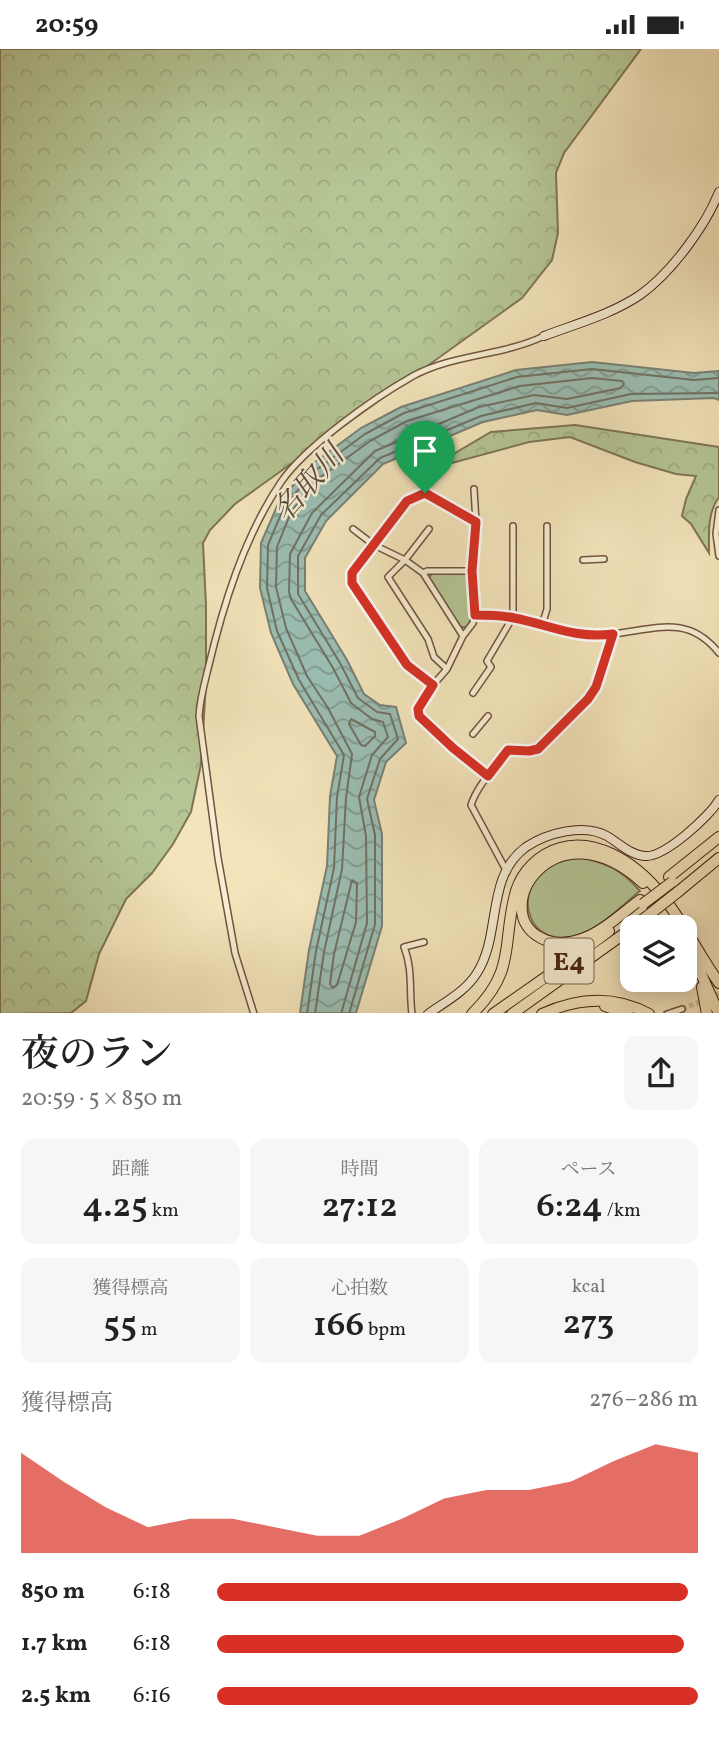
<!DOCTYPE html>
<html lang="ja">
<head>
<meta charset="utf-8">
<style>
  :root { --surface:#fff; --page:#f6f6f6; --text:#222; --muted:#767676; --accent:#d93025 }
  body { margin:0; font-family:Vollkorn,"Noto Serif JP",serif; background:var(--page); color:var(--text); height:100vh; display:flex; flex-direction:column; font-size:26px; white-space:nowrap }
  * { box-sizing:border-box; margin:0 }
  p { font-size:23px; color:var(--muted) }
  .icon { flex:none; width:38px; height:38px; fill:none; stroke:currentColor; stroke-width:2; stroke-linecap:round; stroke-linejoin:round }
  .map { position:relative; height:964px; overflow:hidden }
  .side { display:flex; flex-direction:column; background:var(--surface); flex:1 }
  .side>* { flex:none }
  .controls { position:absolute; left:620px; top:866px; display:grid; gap:14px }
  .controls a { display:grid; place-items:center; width:77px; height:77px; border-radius:14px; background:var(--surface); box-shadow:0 4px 18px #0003; font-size:35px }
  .pin { position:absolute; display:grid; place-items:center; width:60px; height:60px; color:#fff; margin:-72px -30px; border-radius:50% 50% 50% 0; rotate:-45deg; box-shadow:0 0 7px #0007 }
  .pin .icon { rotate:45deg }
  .round { display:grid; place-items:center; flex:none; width:74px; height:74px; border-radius:14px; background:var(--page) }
  .headline { display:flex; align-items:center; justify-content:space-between; height:119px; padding:0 21px }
  h1 { font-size:38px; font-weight:600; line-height:52px }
  .figures { display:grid; grid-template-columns:repeat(3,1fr); gap:10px; height:119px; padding:7px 21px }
  .figures div { display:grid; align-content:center; border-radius:14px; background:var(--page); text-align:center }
  .figures b { font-size:35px; font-weight:600 }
  .figures small { font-size:19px; font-weight:400 }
  .figures p { font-size:19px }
  .chart { height:196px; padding:14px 21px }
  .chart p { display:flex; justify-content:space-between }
  .chart svg { width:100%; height:126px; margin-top:7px; fill:var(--accent); opacity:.7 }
  ul { padding:0 21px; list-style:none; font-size:23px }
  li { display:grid; grid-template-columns:112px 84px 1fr; align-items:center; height:52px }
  li i { height:18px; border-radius:9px; background:var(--accent) }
  .status { display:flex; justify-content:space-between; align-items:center; height:49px; padding:0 35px; background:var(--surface); direction:ltr }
  .status svg { height:19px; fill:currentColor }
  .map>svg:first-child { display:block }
  .forest { fill:url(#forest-crowns); stroke:#7e7455; stroke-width:2 }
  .green { fill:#b5c594; stroke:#7e7455; stroke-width:2 }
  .water { fill:url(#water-waves); stroke:#798074; stroke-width:2 }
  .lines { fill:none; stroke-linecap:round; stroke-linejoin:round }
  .shore { stroke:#707164; stroke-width:2 }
  .street-tunnel { stroke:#d0be9a; stroke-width:5; stroke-dasharray:5 2.5; stroke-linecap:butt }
  .street-casing { stroke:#71543f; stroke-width:8 }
  .secondary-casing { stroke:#462416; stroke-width:10 }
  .highway-casing { stroke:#462416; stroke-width:12 }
  .street { stroke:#f7edd3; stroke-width:5 }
  .secondary { stroke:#f7edd3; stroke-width:8 }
  .highway { stroke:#f3e4bb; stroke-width:10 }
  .highway-bridge-casing { stroke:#462416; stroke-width:12; stroke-linecap:butt }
  .highway-bridge { stroke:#f3e4bb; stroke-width:10 }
  .route-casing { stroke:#fff; stroke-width:14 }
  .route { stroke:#d93025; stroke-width:9 }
  .labels { text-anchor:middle; stroke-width:5; stroke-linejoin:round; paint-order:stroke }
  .shield { fill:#f7edd3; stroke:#7b604f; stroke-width:2 }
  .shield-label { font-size:26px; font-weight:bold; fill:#462416 }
  .water-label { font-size:30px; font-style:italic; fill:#5b4a3d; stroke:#f7edd3 }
</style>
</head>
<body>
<div class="status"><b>20:59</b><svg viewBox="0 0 49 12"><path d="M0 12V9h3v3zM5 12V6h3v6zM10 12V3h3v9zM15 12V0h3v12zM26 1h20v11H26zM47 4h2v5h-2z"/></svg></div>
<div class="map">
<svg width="719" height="965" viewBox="0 0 719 965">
  <defs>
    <pattern id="forest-crowns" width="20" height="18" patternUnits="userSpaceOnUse" patternTransform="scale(1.75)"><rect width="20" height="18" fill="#b5c594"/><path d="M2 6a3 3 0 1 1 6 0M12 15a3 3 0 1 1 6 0" fill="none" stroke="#9da97f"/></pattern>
    <pattern id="water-waves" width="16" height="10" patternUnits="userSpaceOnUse" patternTransform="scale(1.75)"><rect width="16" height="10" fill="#9bbeb3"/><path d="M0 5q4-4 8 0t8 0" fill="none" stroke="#809a91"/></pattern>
  </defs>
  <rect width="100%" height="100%" fill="#f3e4bb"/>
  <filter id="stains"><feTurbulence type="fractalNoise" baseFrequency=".00286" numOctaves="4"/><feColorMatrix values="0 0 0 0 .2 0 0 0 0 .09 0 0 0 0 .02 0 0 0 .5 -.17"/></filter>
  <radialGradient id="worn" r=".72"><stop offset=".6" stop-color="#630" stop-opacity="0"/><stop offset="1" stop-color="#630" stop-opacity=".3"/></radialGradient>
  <!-- forest -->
  <path class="forest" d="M0,0H641L564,104L556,124L558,184L552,211L522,249L235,455L210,481L203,494L206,556V634L201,715L191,763L173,795L152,824L126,850L99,905L86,952L71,964L0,965Z
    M575,376L719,398V448C707,464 709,485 709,504L691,475L682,467L686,450L696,427L676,425L635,413L570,388L529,393L426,421L491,383Z"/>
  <!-- green -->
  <path class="green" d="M432,525H468L470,529V573L466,578H460L431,534L429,528Z
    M580,808C608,815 621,820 640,842C621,857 601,879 578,886C525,902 512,839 549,817C557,812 570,810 580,808Z"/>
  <!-- water -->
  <path class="water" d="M592,313L694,324L719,322V351L714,349L632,352L567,366L537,361L483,373L383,415L326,472L305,509V542L347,611L364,645L380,656L396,658L406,694L386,713L374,751L382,785V877L356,964H300L309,901L327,817L330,747L337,707L293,635L271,584L260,539L261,494L278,455L307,419L361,379L401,358L516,321Z"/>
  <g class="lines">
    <!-- shore -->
    <path class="shore" d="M351,670L375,683V687L365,697L361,696L349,675Z
      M352,831L357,834L356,873L337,936L333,939L330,935L334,905Z
      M307,965L316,902L334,819L337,748L344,706L299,631L277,582L267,539L268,496L284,458L312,424L365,385L404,364L517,328L592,320L694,331L719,329
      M315,965L324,903L342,820L346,749L352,705L328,659L307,627L286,579L276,538L277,498L291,463L318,430L370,392L407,372L520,337L592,329L622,332L624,335L621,339L567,350L534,346L479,358L375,402L312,464L290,505L289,543L291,550L333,619L351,654L372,670L383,673L388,688L372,706L359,748L366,787L367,874L341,965
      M349,965L375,875V786L367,750L380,710L398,690L390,665L377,663L358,649L340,614L298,545V507L321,466L380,409L481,367L536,354L567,359L631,345L719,344"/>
    <!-- street-tunnel -->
    <path class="street-tunnel" d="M682,960L719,945"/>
    <!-- street casing -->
    <g class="street-casing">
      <path id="street" d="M474,440L476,473L472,522L475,566L473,574L463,587L447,620L433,636L418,660L419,667L424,673L488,727
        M719,461L716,485L719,507
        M353,480L374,496L405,511L423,524L463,587
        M429,480L405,511L388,528L428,590L434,608L447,620
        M583,511L604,510
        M423,524L427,522H472
        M475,566C488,566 501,566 514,569C551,576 574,590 613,585
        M542,576L547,560V477
        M433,636L406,616L352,534V524L407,452L425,444L476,473
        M473,644L491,618L487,612L513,568V477
        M473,685L488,667
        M506,821L471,756C478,735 495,719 508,701L529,702L538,700L588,650L596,638L613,585C656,580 688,565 719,604
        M254,965L235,904L218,809L199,667C200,650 204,636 208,620C223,556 244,488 281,433C306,397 374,349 413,327C453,305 503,307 544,287
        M412,965C409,942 413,920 404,898L424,893
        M667,965L682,960"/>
    </g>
    <!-- secondary casing -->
    <g class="secondary-casing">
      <path id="secondary" d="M544,287C576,275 612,265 640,246C671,224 705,178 719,143
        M428,965C445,953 466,942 477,924C502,885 485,828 526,798C547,784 584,774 607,787C619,794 630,806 645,807C664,809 710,767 719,751"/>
    </g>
    <!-- highway casing -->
    <g class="highway-casing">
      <path id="highway" d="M669,828L719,788
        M679,842L719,809
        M640,851C622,864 604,882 582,890C568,895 554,896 541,889C487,862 554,753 643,834
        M632,878L650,865
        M689,898L719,965
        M702,938L707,965
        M605,957L628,965
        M472,965C518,920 501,894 516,842C522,822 539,805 560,799C577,794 595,797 612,805C666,831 686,887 719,934
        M493,965L573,909L609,882
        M512,965L632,879
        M542,965C577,949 614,946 649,965"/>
    </g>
    <!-- street -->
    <use href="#street" class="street"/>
    <!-- secondary -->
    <use href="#secondary" class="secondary"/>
    <!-- highway -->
    <use href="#highway" class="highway"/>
    <!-- highway-bridge casing -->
    <g class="highway-bridge-casing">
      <path id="highway-bridge" d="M643,855L672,833
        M650,865L679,842"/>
    </g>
    <!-- highway-bridge -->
    <use href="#highway-bridge" class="highway-bridge"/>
  </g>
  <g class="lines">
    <!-- route casing -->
    <g class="route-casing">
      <path id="route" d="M425,444L476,473L472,522L475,566C488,566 501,566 514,569C551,576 574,590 613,585L596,638L588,650L538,700L529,702L508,701L488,727L453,699L419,667L418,660L433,636L407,616L352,534V524L407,452Z"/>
    </g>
    <!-- route -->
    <use href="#route" class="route"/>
  </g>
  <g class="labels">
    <!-- shield labels -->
    <rect class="shield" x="544.5" y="889.5" width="49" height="45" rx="5"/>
    <g class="shield-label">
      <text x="569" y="921">E4</text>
    </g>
    <!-- water labels -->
    <g class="water-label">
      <text transform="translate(308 434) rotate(-49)" y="10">名取川</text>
    </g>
  </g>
  <rect width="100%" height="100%" filter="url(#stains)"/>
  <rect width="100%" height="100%" fill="url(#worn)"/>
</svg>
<div class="controls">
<a><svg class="icon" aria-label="layers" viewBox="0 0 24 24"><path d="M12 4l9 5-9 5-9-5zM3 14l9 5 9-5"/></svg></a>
</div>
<div class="pin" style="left:425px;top:444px;background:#1e9e55"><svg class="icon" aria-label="arrive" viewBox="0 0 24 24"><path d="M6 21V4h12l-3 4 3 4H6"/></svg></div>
</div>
<section class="side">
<div class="headline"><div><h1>夜のラン</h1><p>20:59 · 5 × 850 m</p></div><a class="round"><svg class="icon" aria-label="share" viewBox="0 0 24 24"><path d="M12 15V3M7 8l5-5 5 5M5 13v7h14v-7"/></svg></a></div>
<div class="figures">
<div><p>距離</p><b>4.25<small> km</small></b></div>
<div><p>時間</p><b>27:12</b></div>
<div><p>ペース</p><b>6:24<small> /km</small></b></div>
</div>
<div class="figures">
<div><p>獲得標高</p><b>55<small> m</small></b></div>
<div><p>心拍数</p><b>166<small> bpm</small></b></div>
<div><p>kcal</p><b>273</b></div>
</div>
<div class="chart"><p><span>獲得標高</span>276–286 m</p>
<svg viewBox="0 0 160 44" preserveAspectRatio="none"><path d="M0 44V9L10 19L20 28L30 35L40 32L50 32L60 35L70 38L80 38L90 32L100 25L110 22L120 22L130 19L140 12L150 6L160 9V44z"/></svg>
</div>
<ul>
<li><b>850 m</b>6:18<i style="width:98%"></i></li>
<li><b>1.7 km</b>6:18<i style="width:97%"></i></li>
<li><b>2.5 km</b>6:16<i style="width:100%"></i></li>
</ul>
</section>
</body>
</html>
